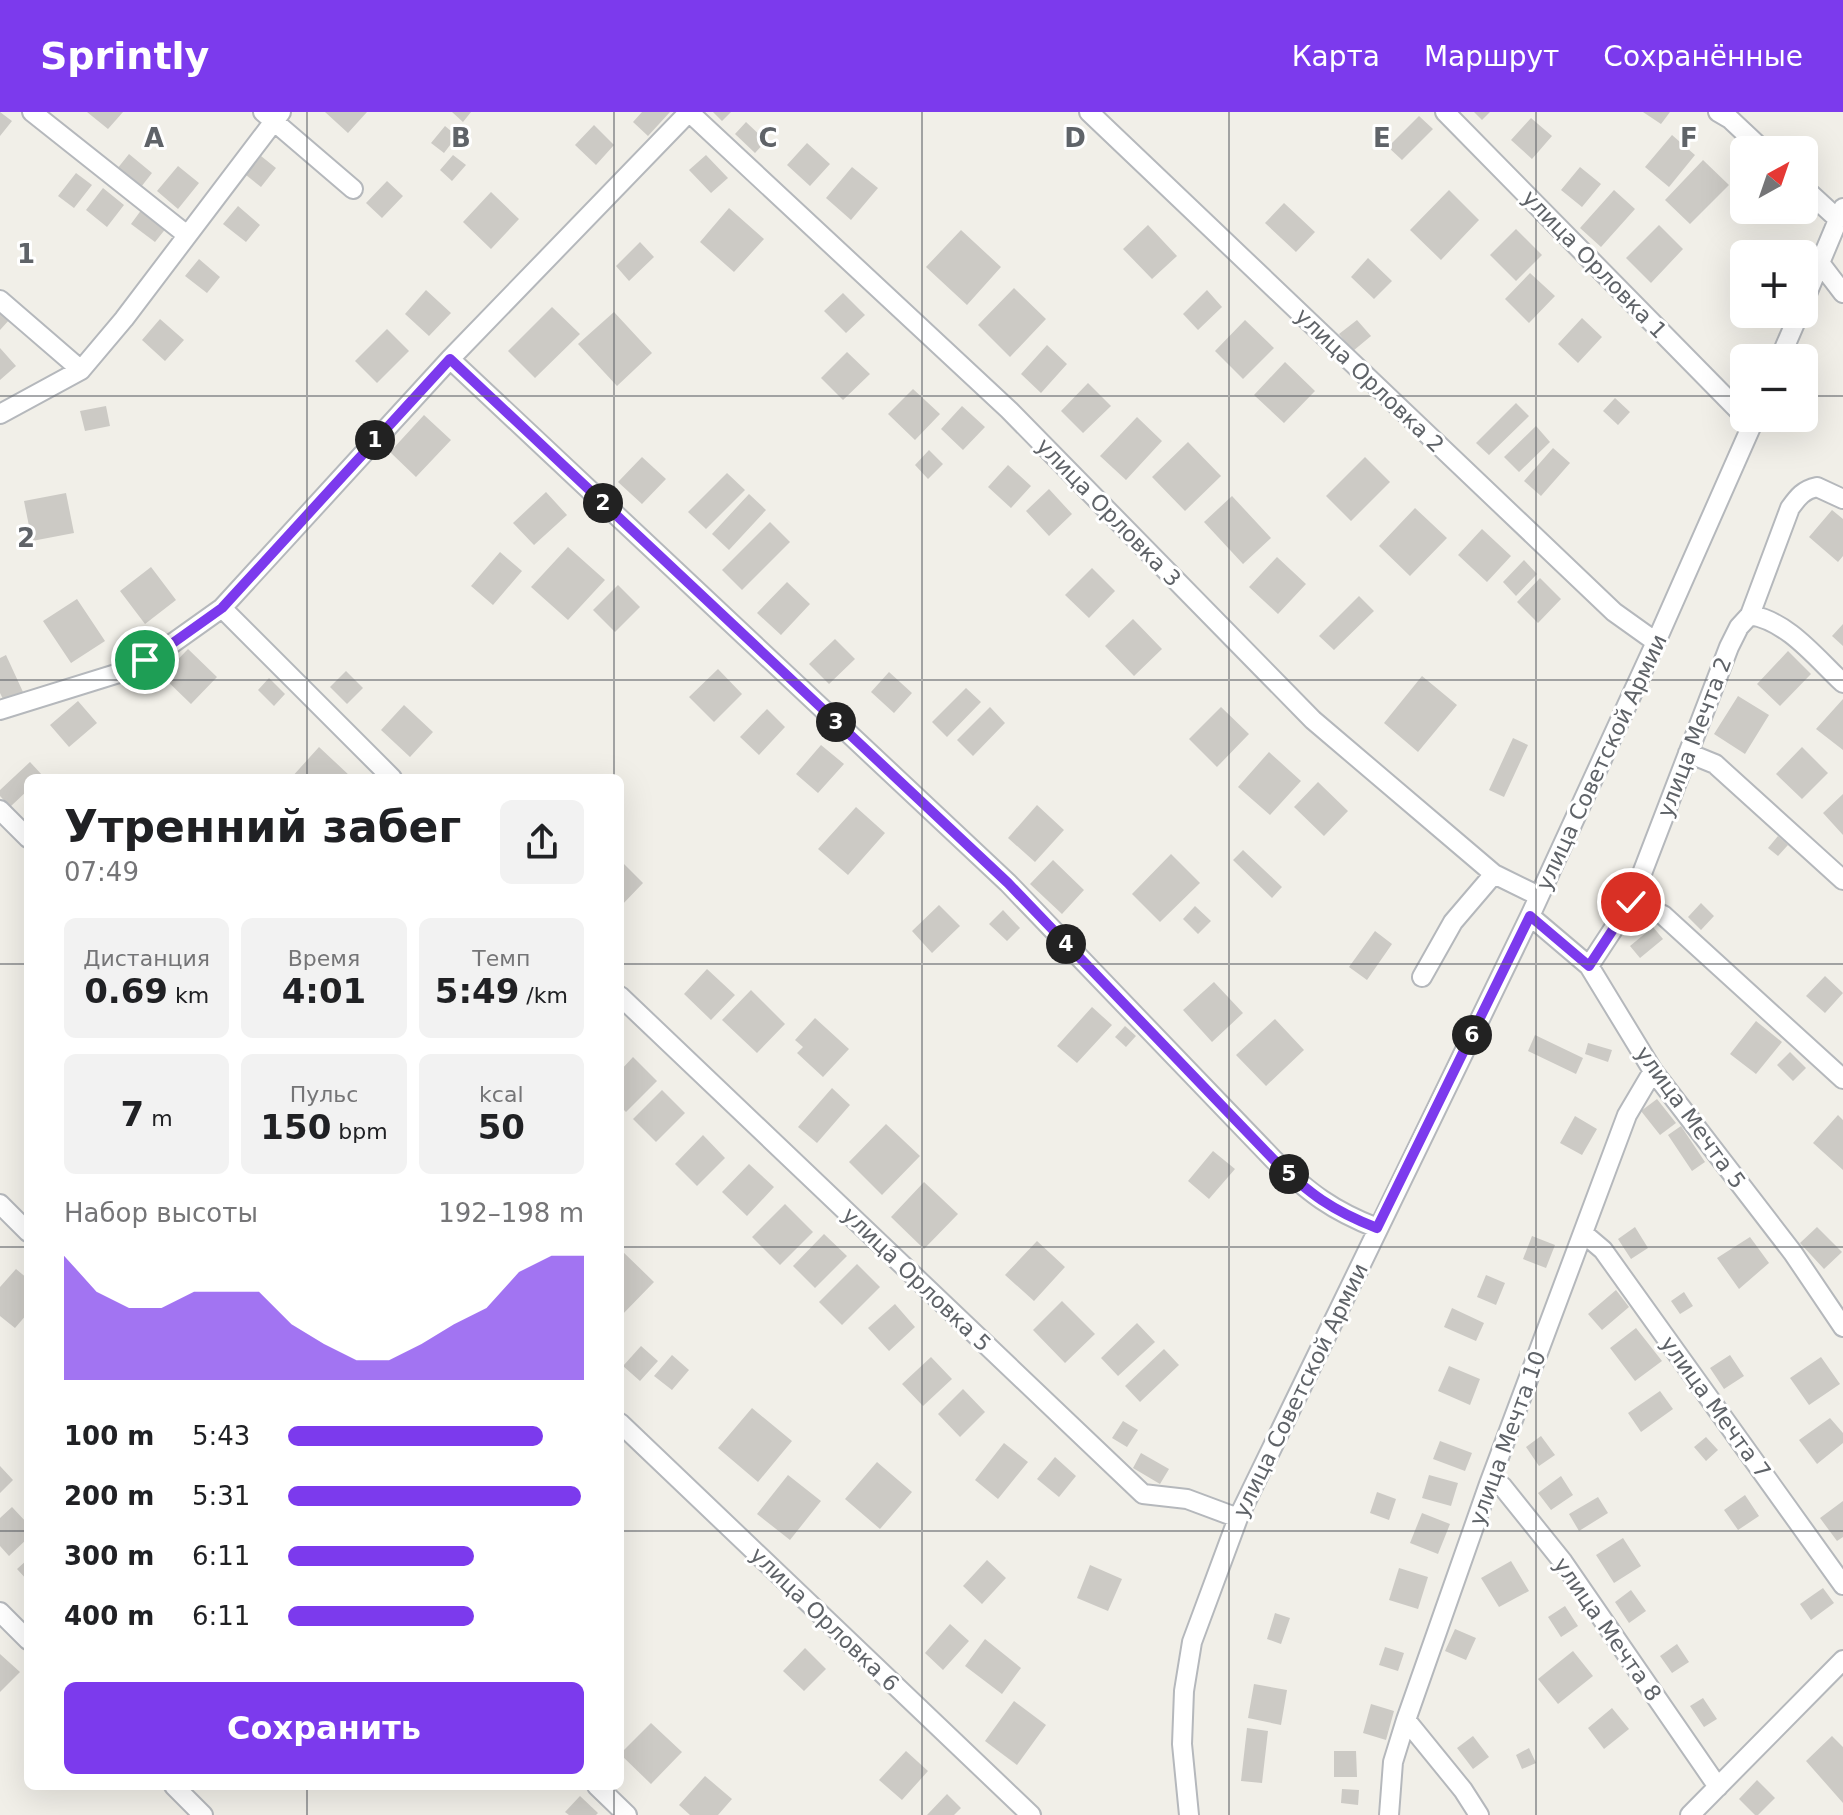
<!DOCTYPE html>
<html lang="ru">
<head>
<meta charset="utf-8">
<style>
  :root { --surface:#fff; --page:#f2f2f2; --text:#202124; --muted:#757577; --accent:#7c3aed }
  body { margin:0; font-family:"DejaVu Sans",sans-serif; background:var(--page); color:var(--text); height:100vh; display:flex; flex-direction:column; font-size:30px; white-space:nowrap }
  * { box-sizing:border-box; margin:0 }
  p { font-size:26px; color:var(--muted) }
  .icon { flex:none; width:44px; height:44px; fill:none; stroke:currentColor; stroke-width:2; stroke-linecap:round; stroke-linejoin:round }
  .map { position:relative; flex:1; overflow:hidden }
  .side { position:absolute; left:24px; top:662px; width:600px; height:1016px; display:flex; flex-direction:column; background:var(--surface); border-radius:12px; box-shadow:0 8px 32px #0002 }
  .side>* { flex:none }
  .needle { width:52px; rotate:40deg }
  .controls { position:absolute; left:1730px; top:24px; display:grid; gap:16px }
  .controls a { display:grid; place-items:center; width:88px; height:88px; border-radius:12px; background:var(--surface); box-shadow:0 8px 32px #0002; font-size:40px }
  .pin { position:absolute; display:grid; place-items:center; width:68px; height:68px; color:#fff; margin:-34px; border:4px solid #fff; border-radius:50%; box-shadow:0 2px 8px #0007 }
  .km { position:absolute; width:40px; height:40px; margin:-20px; border-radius:50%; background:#222; color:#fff; font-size:22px; line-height:40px; text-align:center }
  .round { display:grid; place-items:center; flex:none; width:84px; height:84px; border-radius:12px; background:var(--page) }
  .head { display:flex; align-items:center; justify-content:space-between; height:136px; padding:0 40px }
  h1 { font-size:44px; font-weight:800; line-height:60px }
  .stats { display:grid; grid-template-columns:repeat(3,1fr); gap:12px; height:136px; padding:8px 40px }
  .stats div { display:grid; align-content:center; border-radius:12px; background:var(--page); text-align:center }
  .stats b { font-size:34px; font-weight:800 }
  .stats small { font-size:22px; font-weight:400 }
  .stats p { font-size:22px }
  .chart { height:224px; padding:16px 40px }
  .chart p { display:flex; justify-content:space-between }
  .chart svg { width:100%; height:144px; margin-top:8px; fill:var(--accent); opacity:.7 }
  .button { display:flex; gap:16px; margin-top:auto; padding:16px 40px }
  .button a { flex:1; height:92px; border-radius:12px; background:var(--accent); color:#fff; font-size:32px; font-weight:800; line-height:92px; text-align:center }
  ul { padding:0 40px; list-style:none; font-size:26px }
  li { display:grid; grid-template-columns:128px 96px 1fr; align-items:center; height:60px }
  li i { height:20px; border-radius:10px; background:var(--accent) }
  header { display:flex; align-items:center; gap:48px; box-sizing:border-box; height:112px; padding:0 40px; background:var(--accent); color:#fff }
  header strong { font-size:38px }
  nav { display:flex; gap:44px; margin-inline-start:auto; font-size:28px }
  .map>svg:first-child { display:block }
  .building { fill:#cccac5 }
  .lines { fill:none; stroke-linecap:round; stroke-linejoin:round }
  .street-casing { stroke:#b5b8bc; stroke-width:22 }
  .street { stroke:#fff; stroke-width:18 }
  .route-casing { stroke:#fff; stroke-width:16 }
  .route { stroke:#7c3aed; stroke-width:10 }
  .grid { fill:none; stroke:#5f6368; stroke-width:2; stroke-opacity:0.55 }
  .labels { text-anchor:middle; stroke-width:6; stroke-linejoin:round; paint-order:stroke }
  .street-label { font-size:22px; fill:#5f6368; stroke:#fff }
  .grid-label { font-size:26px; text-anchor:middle; font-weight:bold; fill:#5f6368; stroke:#fff; stroke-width:6; stroke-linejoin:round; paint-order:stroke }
</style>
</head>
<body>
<header>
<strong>Sprintly</strong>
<nav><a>Карта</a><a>Маршрут</a><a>Сохранённые</a></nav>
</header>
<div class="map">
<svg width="1843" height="1703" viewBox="0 0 1843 1703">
  <rect width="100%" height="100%" fill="#f1efe8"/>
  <!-- building -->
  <path class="building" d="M0,0L12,9L0,24Z
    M87,0H123L108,17Z
    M325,0H367L348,21Z
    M452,0H471L463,10Z
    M642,0H670L648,24L633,10Z
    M713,0H731L722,9Z
    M1474,0H1490L1482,8Z
    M1643,0H1670L1661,12Z
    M1419,4L1433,17L1402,48L1388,35Z
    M1531,6L1552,24L1532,47L1511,28Z
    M746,10L766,29L755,41L735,22Z
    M594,13L614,33L596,53L575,33Z
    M445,14L457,24L444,41L431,31Z
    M1672,23L1695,43L1669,75L1645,55Z
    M807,31L830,52L810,74L787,53Z
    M129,42L152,61L141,75L117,57Z
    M453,43L466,53L452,69L440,58Z
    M706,43L728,66L711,81L689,58Z
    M261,44L276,56L261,75L246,63Z
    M1703,48L1729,73L1690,112L1665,88Z
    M178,54L199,71L178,97L157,79Z
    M852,55L878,76L851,108L826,86Z
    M1580,55L1601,72L1582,95L1561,78Z
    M76,61L92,73L74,96L58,84Z
    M387,69L403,84L382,106L366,91Z
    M103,76L124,93L107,115L86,98Z
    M1449,78L1479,108L1441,148L1410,118Z
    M1614,78L1635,97L1601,135L1580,116Z
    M491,80L519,107L491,137L463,110Z
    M1284,91L1315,120L1296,140L1265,111Z
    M238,94L260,113L246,130L223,112Z
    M729,96L764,127L734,160L700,130Z
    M142,97L167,115L155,130L131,112Z
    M1148,113L1177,144L1152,167L1123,137Z
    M1659,113L1683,137L1651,171L1626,146Z
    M1516,117L1542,143L1516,169L1490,143Z
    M961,118L1001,155L967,193L926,155Z
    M640,130L654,145L629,169L616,154Z
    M1368,146L1392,169L1374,187L1351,165Z
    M199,147L220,165L207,181L185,164Z
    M1530,161L1555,184L1529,211L1505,187Z
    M1014,176L1046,207L1010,245L978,213Z
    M426,178L451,201L429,224L405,202Z
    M1207,178L1222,195L1198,218L1183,202Z
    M843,181L865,203L846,221L824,199Z
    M552,195L580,222L535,266L508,239Z
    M0,197L10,207L0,218Z
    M614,200L652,241L617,274L578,232Z
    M1582,206L1602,225L1578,251L1558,232Z
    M160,207L184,228L165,249L142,228Z
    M1245,208L1274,236L1243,267L1215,239Z
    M1357,208L1371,224L1353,239L1339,222Z
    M387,217L409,239L377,271L355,249Z
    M1047,233L1067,252L1041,281L1021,262Z
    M0,236L16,254L0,268Z
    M847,240L870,262L843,288L821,266Z
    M1285,250L1315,279L1284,311L1254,283Z
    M1088,271L1111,294L1083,321L1061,299Z
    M913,277L940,302L915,328L888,302Z
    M1615,286L1630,300L1618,313L1603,299Z
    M1516,291L1529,304L1489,343L1476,331Z
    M106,294L110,314L85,319L80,299Z
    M962,294L985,315L963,338L941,317Z
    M424,303L451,328L416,365L390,340Z
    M1137,305L1162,329L1126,368L1100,344Z
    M1536,314L1550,330L1519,360L1504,345Z
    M1188,330L1221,364L1185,399L1152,365Z
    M1553,336L1570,351L1541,384L1524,369Z
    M929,338L943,352L928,367L915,353Z
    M642,345L666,367L642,392L618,370Z
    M1365,345L1390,370L1351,409L1326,384Z
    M1008,353L1031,374L1011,396L988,375Z
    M727,361L745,378L706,417L688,400Z
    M1049,377L1072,402L1049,424L1026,399Z
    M546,380L567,403L534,433L513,411Z
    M66,381L74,421L32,429L24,389Z
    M749,382L766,398L729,438L712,422Z
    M1232,384L1271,426L1243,452L1204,410Z
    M1415,396L1447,426L1410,464L1379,434Z
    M1832,398L1843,407V444L1838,450L1809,425Z
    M770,410L790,430L742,478L722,458Z
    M1482,417L1511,444L1487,470L1458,443Z
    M568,435L605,468L568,508L531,475Z
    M500,440L522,459L493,493L471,474Z
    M1277,445L1306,472L1278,502L1249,475Z
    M1524,448L1537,462L1516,484L1503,470Z
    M151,455L176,488L145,512L120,479Z
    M1092,456L1115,479L1089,506L1065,483Z
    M1540,466L1561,487L1538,511L1517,490Z
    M787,470L810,492L781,523L757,501Z
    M618,473L640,495L615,520L593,498Z
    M1359,484L1374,499L1334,538L1319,524Z
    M77,487L105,529L71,551L43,509Z
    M1133,507L1162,537L1134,564L1105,534Z
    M1843,512V534L1832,524Z
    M835,527L855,547L829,572L809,552Z
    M188,537L217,565L191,592L162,564Z
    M1788,539L1811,562L1780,594L1757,572Z
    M6,543L23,580L4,589L0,581V546Z
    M718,557L742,582L714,610L689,585Z
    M346,559L363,576L347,592L330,575Z
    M889,560L912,581L894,601L871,580Z
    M1422,564L1457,593L1418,640L1384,611Z
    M269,566L285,582L274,594L258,578Z
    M966,576L981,590L947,625L932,610Z
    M1738,584L1769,603L1745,642L1714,622Z
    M1843,587V638L1816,617Z
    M78,589L97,611L69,635L50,613Z
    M404,593L433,620L410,645L381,618Z
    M990,595L1005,611L973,644L957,628Z
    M1221,595L1249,622L1217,655L1189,627Z
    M767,597L785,615L759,643L740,625Z
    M1513,626L1528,633L1504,685L1489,678Z
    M821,633L844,652L818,681L796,662Z
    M319,635L350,664L348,666H291Z
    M1802,635L1828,661L1802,687L1776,662Z
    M1269,640L1301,669L1270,703L1238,675Z
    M30,650L43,664L28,666V678L10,695L0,684V678Z
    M1318,670L1348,699L1324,724L1294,695Z
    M1843,682V723L1823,701Z
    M1037,693L1064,718L1035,750L1008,726Z
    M856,695L885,721L848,763L818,737Z
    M1778,724L1788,733L1778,744L1768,736Z
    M1243,738L1282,775L1272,786L1233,748Z
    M1171,742L1200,771L1160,810L1132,782Z
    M620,748L643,771L620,795Z
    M1053,748L1084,778L1062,802L1030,772Z
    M1701,791L1714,804L1701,818L1688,805Z
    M939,793L960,814L932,841L912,819Z
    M1195,794L1211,809L1198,822L1183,807Z
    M1003,798L1020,816L1007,829L989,812Z
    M1653,815L1663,827L1640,846L1630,834Z
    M1375,819L1392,832L1367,868L1349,855Z
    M707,857L735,883L711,908L684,882Z
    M1825,864L1843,881L1825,901L1806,884Z
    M1214,870L1243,901L1212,930L1183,898Z
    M751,878L785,912L757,941L722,908Z
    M1092,895L1112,913L1077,951L1057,934Z
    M815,906L849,937L823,965L797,941L803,935L795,928Z
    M1275,907L1304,938L1266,974L1236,943Z
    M1756,909L1782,930L1756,962L1730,942Z
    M1125,914L1136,924L1126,935L1115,925Z
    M1535,923L1583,946L1576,962L1528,939Z
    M1588,931L1612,938L1608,950L1585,942Z
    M1790,940L1806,956L1793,969L1777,953Z
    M633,945L657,969L626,1000L620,994V959Z
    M832,976L850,993L817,1031L798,1015Z
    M662,978L685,1001L656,1030L633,1007Z
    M1657,987L1676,1011L1660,1023L1641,999Z
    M1838,1003L1843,1008V1058L1813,1031Z
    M1575,1004L1597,1017L1582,1043L1560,1031Z
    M886,1012L920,1044L882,1083L849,1050Z
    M1681,1014L1705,1050L1692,1059L1668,1023Z
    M703,1023L725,1046L697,1074L675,1052Z
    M1213,1039L1235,1057L1209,1087L1188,1069Z
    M749,1052L774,1075L747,1104L722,1080Z
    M924,1070L958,1102L924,1137L891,1105Z
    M785,1092L813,1120L780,1153L752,1125Z
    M1635,1115L1648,1136L1631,1147L1618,1127Z
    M1817,1115L1842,1140L1824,1157L1800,1131Z
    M824,1122L847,1144L815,1176L793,1154Z
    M1532,1124L1555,1133L1546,1156L1523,1147Z
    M1750,1125L1769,1151L1739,1177L1717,1146Z
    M1037,1129L1065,1155L1034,1189L1005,1163Z
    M620,1137L654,1170L620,1205Z
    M857,1152L880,1175L842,1213L819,1190Z
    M16,1157L28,1167V1201L15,1216L0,1204V1175Z
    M1486,1163L1505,1171L1496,1193L1477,1185Z
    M1616,1178L1629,1195L1602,1218L1588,1202Z
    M1684,1180L1693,1194L1680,1202L1671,1189Z
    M1062,1189L1095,1222L1065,1251L1033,1218Z
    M895,1192L915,1215L889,1239L868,1216Z
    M1452,1196L1484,1211L1476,1229L1444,1215Z
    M1137,1211L1155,1230L1118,1264L1101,1246Z
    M1636,1216L1662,1249L1635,1269L1610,1236Z
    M641,1234L658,1249L640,1269L623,1254Z
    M1164,1237L1179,1253L1140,1290L1125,1274Z
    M672,1243L689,1258L672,1278L654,1264Z
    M1730,1243L1744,1264L1724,1277L1710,1256Z
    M931,1245L952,1267L923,1294L902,1272Z
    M1821,1245L1840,1272L1809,1293L1790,1266Z
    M1449,1254L1480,1267L1470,1293L1438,1279Z
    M963,1277L985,1300L960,1325L938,1302Z
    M1660,1279L1673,1297L1641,1320L1628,1301Z
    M752,1296L792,1329L758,1370L718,1336Z
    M1830,1306L1843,1321V1331L1817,1352L1799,1328Z
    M1123,1309L1138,1318L1127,1335L1112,1326Z
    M1541,1324L1555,1343L1539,1354L1526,1335Z
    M1706,1325L1718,1338L1706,1349L1694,1335Z
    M1440,1329L1472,1341L1465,1359L1433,1347Z
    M1004,1331L1028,1350L998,1387L975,1368Z
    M1141,1341L1169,1357L1160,1372L1133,1356Z
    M1055,1345L1076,1364L1059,1385L1037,1367Z
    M877,1350L912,1380L880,1417L845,1387Z
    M0,1354L13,1368L0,1381Z
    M788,1363L821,1389L790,1428L757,1402Z
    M1429,1363L1458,1371L1451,1394L1422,1386Z
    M1561,1364L1573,1383L1551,1398L1538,1381Z
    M1377,1380L1396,1387L1389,1408L1370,1401Z
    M1745,1383L1759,1404L1738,1418L1724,1398Z
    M1598,1385L1608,1401L1579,1419L1569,1402Z
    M1843,1389V1425L1837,1429L1820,1406Z
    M12,1395L28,1412V1426L9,1444L0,1434V1406Z
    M1422,1401L1450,1412L1438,1442L1410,1431Z
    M1623,1426L1641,1454L1614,1471L1596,1443Z
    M28,1447V1469L17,1457Z
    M987,1448L1006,1466L982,1492L963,1474Z
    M1511,1449L1529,1479L1499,1495L1481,1466Z
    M1090,1453L1122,1467L1108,1499L1077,1486Z
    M1399,1456L1428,1465L1418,1497L1389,1488Z
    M1823,1476L1834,1491L1811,1508L1800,1492Z
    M1631,1478L1646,1499L1629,1511L1615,1490Z
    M1565,1494L1578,1514L1561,1525L1548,1505Z
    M1275,1501L1290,1506L1281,1532L1267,1527Z
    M950,1512L969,1529L943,1558L925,1541Z
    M1455,1517L1476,1526L1466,1548L1445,1539Z
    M985,1527L1021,1556L1002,1582L965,1554Z
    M1677,1532L1689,1550L1672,1561L1660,1544Z
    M1385,1535L1404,1541L1398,1559L1379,1553Z
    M805,1536L826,1557L804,1579L783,1559Z
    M1573,1539L1593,1564L1558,1592L1538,1567Z
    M0,1542L20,1560L0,1580Z
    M1254,1572L1287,1578L1281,1613L1248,1606Z
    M1703,1586L1717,1607L1704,1615L1690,1594Z
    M1014,1589L1046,1613L1017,1653L985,1629Z
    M1371,1592L1394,1599L1386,1628L1363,1621Z
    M1612,1596L1629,1617L1604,1637L1588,1616Z
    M651,1611L682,1640L651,1672L620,1642Z
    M1247,1616L1268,1619L1262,1671L1241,1669Z
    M1473,1624L1489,1645L1473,1657L1457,1636Z
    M1832,1624L1843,1635V1691L1806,1649Z
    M1529,1636L1536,1651L1522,1657L1516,1643Z
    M906,1639L928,1659L902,1688L879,1668Z
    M1334,1639H1356L1357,1665H1334Z
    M705,1664L732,1687L718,1703H690L679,1693Z
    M1757,1668L1775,1686L1758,1703H1755L1739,1687Z
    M1342,1677L1359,1678L1358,1693L1341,1691Z
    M947,1682L961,1696L954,1703H927Z
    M580,1684L598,1701L596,1703H569L565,1700Z"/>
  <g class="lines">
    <!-- street casing -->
    <g class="street-casing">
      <path id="street" d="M32,0L187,123
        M263,0L353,77
        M689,0L1009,298L1313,608L1494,762L1539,784
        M1089,0L1614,500L1656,530
        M1445,0L1744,304
        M1718,0L1730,7L1763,38
        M1804,76L1838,107
        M1820,151L1843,181
        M0,188L81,258
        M1804,189L1843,96
        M1780,246L1799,202
        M450,247L1008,771L1274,1048C1310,1081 1331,1098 1377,1116
        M0,302L81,258L124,207L281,0
        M222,496L392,666
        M1750,503L1790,396C1798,385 1803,378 1817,375L1843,387
        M0,598L119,561L163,538L222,496L450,247L689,0
        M1688,641L1715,652L1843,768
        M0,698L28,726
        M1631,790L1663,803L1843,967
        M1530,804L1589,854L1653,959L1793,1141L1843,1215
        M1589,854L1631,790L1729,535L1739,515L1750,503C1788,509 1816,546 1843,571
        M1422,865L1453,810L1494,762
        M620,884L1143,1382L1187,1387L1238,1406
        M0,1092L28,1120
        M1583,1121L1603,1138L1843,1473
        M620,1311L1031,1703
        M1489,1372L1502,1374L1563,1450L1718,1675
        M0,1500L28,1528
        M1406,1608L1463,1678L1479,1703
        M174,1674L203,1703
        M597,1674L627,1703
        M1189,1703L1182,1632L1184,1579L1192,1530L1238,1406L1530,804L1656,530L1755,306
        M1389,1703L1393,1650L1406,1608L1489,1372L1627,1003L1653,959
        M1690,1703L1843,1548"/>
    </g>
    <!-- street -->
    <use href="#street" class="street"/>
  </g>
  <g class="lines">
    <!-- route casing -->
    <g class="route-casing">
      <path id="route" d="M145,548L163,538L222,496L450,247L1008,771L1274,1048C1310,1082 1331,1098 1377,1116L1530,804L1589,854L1631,790"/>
    </g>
    <!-- route -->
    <use href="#route" class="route"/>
  </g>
  <!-- grid -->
  <path class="grid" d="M307,0V666M614,0V666M922,0V1703M1229,0V1703M1536,0V1703M0,284H1744M1804,284H1843M0,568H1843M0,852H28M620,852H1843M0,1135H28M620,1135H1843M0,1419H28M620,1419H1843M307,1674V1703M614,1674V1703"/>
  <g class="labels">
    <!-- street labels -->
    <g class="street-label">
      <text transform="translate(1595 152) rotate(46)" y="8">улица Орловка 1</text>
      <text transform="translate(1370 268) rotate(44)" y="8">улица Орловка 2</text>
      <text transform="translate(1109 400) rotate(46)" y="8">улица Орловка 3</text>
      <text transform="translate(1694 625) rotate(-69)" y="8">улица Мечта 2</text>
      <text transform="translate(1601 650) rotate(-65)" y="8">улица Советской Армии</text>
      <text transform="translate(1691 1005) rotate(54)" y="8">улица Мечта 5</text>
      <text transform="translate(917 1167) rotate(44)" y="8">улица Орловка 5</text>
      <text transform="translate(1300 1278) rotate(-64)" y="8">улица Советской Армии</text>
      <text transform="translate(1716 1295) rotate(54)" y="8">улица Мечта 7</text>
      <text transform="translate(1507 1326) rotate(-70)" y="8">улица Мечта 10</text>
      <text transform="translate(825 1507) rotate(44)" y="8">улица Орловка 6</text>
      <text transform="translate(1608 1517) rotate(55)" y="8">улица Мечта 8</text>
    </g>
  </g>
  <g class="grid-label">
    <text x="154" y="35">A</text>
    <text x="461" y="35">B</text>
    <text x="768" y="35">C</text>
    <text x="1075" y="35">D</text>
    <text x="1382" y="35">E</text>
    <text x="1689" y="35">F</text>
    <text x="26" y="151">1</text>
    <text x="26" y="435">2</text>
  </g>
</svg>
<div class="controls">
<a><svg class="needle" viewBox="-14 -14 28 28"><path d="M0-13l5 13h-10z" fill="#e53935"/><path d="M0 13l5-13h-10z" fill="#757577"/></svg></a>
<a>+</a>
<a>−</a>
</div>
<div class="pin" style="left:145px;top:548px;background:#1e9e55"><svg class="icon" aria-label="arrive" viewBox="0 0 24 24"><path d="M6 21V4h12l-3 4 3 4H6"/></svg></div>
<div class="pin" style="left:1631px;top:790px;background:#d93025"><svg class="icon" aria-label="check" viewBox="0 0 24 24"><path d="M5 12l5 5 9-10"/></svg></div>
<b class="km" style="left:375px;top:328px">1</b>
<b class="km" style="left:603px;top:391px">2</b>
<b class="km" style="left:836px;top:610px">3</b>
<b class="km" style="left:1066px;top:832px">4</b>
<b class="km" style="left:1289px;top:1062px">5</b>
<b class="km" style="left:1472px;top:923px">6</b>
<section class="side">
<div class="head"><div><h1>Утренний забег</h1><p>07:49</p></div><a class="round"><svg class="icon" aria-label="share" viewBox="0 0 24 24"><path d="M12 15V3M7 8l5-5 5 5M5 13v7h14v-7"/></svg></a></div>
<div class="stats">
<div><p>Дистанция</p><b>0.69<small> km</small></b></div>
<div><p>Время</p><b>4:01</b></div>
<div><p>Темп</p><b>5:49<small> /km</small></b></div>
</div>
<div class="stats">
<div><b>7<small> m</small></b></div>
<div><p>Пульс</p><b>150<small> bpm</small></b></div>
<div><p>kcal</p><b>50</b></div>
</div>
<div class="chart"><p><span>Набор высоты</span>192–198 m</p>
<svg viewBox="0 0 160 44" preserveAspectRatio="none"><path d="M0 44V6L10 17L20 22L30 22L40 17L50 17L60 17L70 27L80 33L90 38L100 38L110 33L120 27L130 22L140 11L150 6L160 6V44z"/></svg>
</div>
<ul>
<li><b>100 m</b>5:43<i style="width:86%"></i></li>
<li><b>200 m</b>5:31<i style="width:99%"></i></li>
<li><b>300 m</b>6:11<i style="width:63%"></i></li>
<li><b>400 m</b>6:11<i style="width:63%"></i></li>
</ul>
<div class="button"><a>Сохранить</a></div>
</section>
</div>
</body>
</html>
